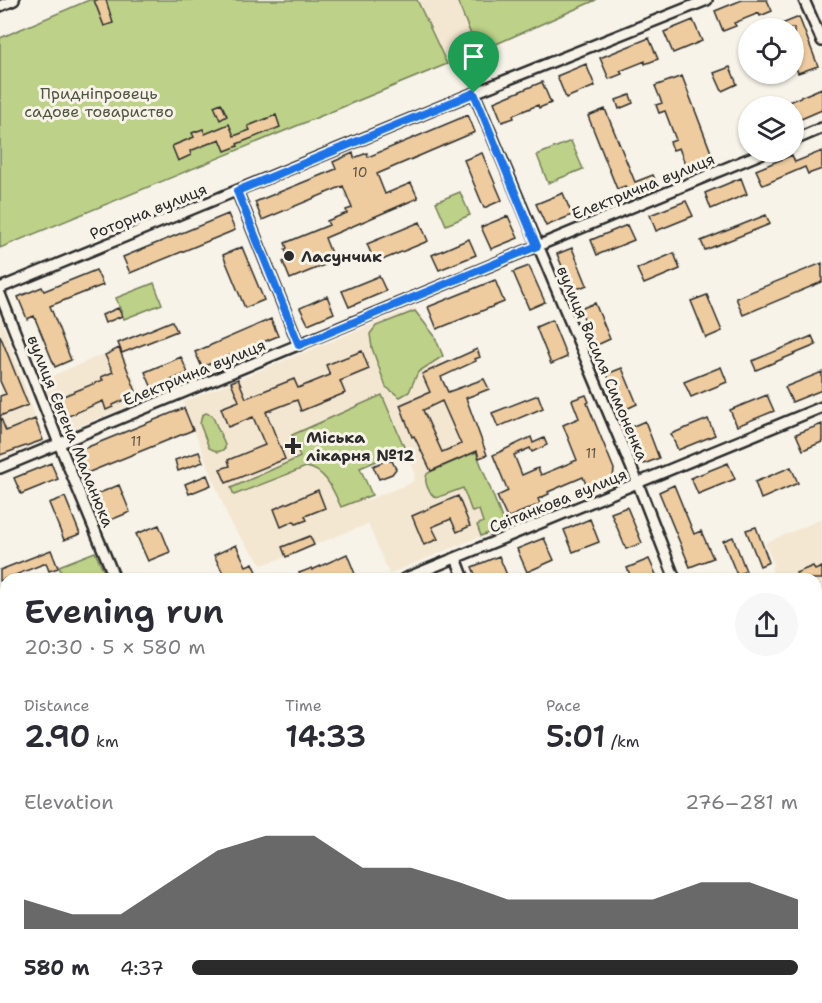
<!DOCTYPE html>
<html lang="en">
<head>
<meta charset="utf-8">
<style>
  :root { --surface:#fff; --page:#f7f7f7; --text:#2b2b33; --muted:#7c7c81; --accent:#2b2b2b }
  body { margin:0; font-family:"Shantell Sans",sans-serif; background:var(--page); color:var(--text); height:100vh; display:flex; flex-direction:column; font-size:22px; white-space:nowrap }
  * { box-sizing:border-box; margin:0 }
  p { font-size:20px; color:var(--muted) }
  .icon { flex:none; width:33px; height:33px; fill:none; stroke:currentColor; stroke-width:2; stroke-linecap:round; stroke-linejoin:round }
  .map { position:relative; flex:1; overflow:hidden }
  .panel { position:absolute; left:0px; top:573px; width:822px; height:430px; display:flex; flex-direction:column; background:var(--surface); border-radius:18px 18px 0 0; box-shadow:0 2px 4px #0004 }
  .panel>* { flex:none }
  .fabs { position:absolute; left:738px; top:18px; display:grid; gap:12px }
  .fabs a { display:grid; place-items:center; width:66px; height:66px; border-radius:50%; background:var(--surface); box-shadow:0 2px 4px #0004; font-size:30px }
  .pin { position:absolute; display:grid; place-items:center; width:51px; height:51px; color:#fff; margin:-62px -26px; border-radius:50% 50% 50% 0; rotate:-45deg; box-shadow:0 0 6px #0007 }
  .pin .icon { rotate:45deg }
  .round { display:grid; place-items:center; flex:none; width:63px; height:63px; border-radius:32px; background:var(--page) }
  .summary { display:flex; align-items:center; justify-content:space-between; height:102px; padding:0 24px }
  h1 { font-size:33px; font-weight:600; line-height:45px }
  .stats { display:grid; grid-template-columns:repeat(3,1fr); gap:9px; height:102px; padding:6px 24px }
  .stats div { display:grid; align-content:center }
  .stats b { font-size:30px; font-weight:600 }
  .stats small { font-size:16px; font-weight:400 }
  .stats p { font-size:16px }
  .chart { height:168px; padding:12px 24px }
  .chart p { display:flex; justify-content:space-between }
  .chart svg { width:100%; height:108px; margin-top:6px; fill:var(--accent); opacity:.7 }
  ul { padding:0 24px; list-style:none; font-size:20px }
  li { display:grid; grid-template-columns:96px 72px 1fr; align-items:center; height:45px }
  li i { height:15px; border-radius:8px; background:var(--accent) }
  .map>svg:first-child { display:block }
  .built { fill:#f4e7d2; fill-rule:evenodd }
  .green { fill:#bdd288; stroke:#747e5a; stroke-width:1.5 }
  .building { fill:#eecc9f; stroke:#2b2b2b; stroke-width:1.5; fill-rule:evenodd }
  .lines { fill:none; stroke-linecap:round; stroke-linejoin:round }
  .minor-casing { stroke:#2b2b2b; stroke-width:14 }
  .minor { stroke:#f7f3e8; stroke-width:9 }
  .route-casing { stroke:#fff; stroke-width:12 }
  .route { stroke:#1a73e8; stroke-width:8 }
  .poi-dot { fill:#2b2b2b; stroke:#f7f3e8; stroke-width:2 }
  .labels { text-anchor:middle; stroke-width:6; stroke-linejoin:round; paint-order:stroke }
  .number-label { font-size:14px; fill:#5c5348 }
  .park-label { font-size:16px; fill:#505542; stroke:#f7f3e8 }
  .street-label { font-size:16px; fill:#2b2b2b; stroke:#f7f3e8 }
  .poi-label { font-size:16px; font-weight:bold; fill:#2b2b2b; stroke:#f7f3e8; text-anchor:start }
</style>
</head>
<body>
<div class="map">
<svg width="822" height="1003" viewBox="0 0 822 1003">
  <rect width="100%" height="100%" fill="#f7f3e8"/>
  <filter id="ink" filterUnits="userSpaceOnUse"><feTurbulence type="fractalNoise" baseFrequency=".0167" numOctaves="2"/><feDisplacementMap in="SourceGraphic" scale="12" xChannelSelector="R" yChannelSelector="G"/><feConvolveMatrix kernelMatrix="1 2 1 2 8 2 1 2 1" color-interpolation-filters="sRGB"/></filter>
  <g filter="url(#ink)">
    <!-- built -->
    <path class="built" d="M417,0H457L478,52L447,64Z
      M415,307L442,364L437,367L477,453L478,460L505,526L389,574L368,524L314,545L310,536L282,547L286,557L262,565L231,525L183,402ZM402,440L415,473L414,479L411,483L365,501L354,474L369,453Z
      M0,316L44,441L0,458Z
      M104,354L109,365L125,359L143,400L67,431L62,428L42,380Z
      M822,519V678L816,681V579H761L773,574L771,567L774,565L765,543Z
      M6,589V730L0,733V591Z"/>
    <!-- green -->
    <path class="green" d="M89,0H417L447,64L0,248V38Z
      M457,0H596L478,52Z
      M571,141L583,169L548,183L537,155Z
      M460,192L470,215L446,225L436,202Z
      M154,283L162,304L124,319L116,298Z
      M415,311L434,335L443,356L418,372L409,392L400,397L386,387L372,348L370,334L376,326Z
      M382,395L405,449L360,468L372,495L341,507C333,490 326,470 306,467L234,495L231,488L300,457L292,435Z
      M206,413L212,415L225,445V449L218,452L209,448L200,424L202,415Z
      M476,452L505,526L481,536L477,525L483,522L479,510L472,512L463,488L436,498C429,493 423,482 427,474L430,472Z
      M95,552L107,579H72L69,572L51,579H42L61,572L59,566Z"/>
    <!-- building -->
    <path class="building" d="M94,0H106L113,23L104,26Z
      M742,0H767L772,11L760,16L759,13L734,23L736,26L723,31L715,11Z
      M799,17L818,66L798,73L794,63L796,61L794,55V28H772Z
      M693,20L702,41L673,53L664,32Z
      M649,38L658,59L645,64V61L620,71L622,74L609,79L600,58Z
      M586,64L595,86L566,98L557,76Z
      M730,67L737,84L722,91L714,73Z
      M682,76L712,155L710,156L714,165L689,174L679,148L673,150L670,142L676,140L665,111L659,113L656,105L662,103L655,86Z
      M542,82L551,103L539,108L538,105L513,115L514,118L502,122L494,102Z
      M822,88V110L794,122V106H779Z
      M630,95L633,103L619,109L616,100Z
      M221,103L227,116L220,120L214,106Z
      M605,109L635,182L653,175L657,184L629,195L625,186L617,189L588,116Z
      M276,115L280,127L237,144L238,146L225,151L220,139L190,151L191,155L178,161L172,146L194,137L192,133L203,129L205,134L229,124L234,136L250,130L248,126Z
      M468,115L475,132L377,174L385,194L411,183L418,198L325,238L334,261L290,279L283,262L289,260L285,249L287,248L285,243L329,225L327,221L347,213L346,210L352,208L343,186L262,220L255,202L336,169L333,162L353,153L354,158L367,153L368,157Z
      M822,151V169L808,174L805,167L763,185L756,170L792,155L795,162Z
      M482,153L502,200L484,208L464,160Z
      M741,178L747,194L711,209L705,193Z
      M563,193L572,215L546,226L536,204Z
      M686,201L693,216L656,231L650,215Z
      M228,214L235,230L130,273L123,257Z
      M766,215L770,224L705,250L701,241Z
      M508,216L518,238L491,249L481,227Z
      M420,222L428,241L375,263L367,244Z
      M627,225L634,240L597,255L591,240Z
      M469,239L476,255L439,270L432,255Z
      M242,247L264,300L245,308L223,255Z
      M572,248L587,285L572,291L557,254Z
      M674,253L680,269L644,284L637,269Z
      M822,263V282L743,315L736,298Z
      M529,266L545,302L529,309L513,272Z
      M96,270L103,285L50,306L71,360L55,367L34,316L27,319L18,297L42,287L44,291Z
      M379,276L386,291L349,307L342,291Z
      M495,280L504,302L437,329L428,307Z
      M707,295L722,331L706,338L691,301Z
      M327,296L334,313L308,324L300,308Z
      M595,303L610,339L595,346L580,309Z
      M118,308L122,316L105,323L102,315Z
      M271,319L278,336L202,367L195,352Z
      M552,320L567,357L551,364L536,327Z
      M172,321L177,331L122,353L118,343Z
      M0,335L28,405L0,416L6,431L35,419L43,440L0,455V396L6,394L0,381Z
      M812,336L816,345L756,370L752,361Z
      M119,348L137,394L113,405V407L106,410L103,401L64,418L56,399L103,380L101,377L113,372L105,355Z
      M477,349L480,357L475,359L476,361L441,377L448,392L484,379L489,389L466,398L487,455L479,458L477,451L431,471L414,436L412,437L400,405L430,392L422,374ZM442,401L461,444L442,452L423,410Z
      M362,351L369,369L340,381L345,393L301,411L297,400L266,412L285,459L226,483L220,469L230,466L228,460L265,445L253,417L228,427L221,408L239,401L231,382L238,379L246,398L294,379L298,388L330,375L326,365Z
      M181,357L188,373L152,388L145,372Z
      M721,367L727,382L691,397L684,382Z
      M622,368L637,404L622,411L607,374Z
      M822,372V390L792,402L785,387Z
      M538,395L543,408L498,427L492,413Z
      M586,395L589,402L587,403L614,469L613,478L588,489L583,477L548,492L549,494L538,499L540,504L507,518L497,496L508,491L493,455L531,437L533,443L544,438L547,445L532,452L530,448L514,455L522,475L538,468L541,475L577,460L563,425L579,418L572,400Z
      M767,395L774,411L737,426L730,410Z
      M184,408L193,430L87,473L78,451Z
      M708,419L715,435L678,450L671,434Z
      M645,421L659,458L644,464L629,428Z
      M822,424V442L803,450L796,434Z
      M199,452L203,462L178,471L175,460Z
      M385,461H392L396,469L392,474L379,479L373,466Z
      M51,463L58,479L21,494L14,478Z
      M728,463L735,479L698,494L691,478Z
      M791,467L798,483L761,499L755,482Z
      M207,475L211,485L189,494L185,484Z
      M119,485L130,512L108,521L97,494Z
      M674,485L694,534L701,531L713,558L690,567L659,492Z
      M318,490L325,508L305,516L307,520L296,524L294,521L281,527L274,509Z
      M458,496L470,526L457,532L451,519L432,527L438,539L424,545L412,516Z
      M65,497L80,534L64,540L49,503Z
      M627,507L642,543L626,549L611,513Z
      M590,519L599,542L573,552L564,530Z
      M159,525L170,552L148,561L136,534Z
      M756,527L769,562L760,566L746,530Z
      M310,536L314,545L286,557L282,547Z
      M733,537L746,571L737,575L723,541Z
      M544,538L554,560L527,572L517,549Z
      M236,545L246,566L253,563L257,572L242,579H226L214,555Z
      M51,550L58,568L49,571L46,563L0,581V570Z
      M347,554L355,574L344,579H301L299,573L312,568V570Z
      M499,556L507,575L498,579H477L472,567Z
      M649,559L658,579H632L627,568Z
      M813,566L815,570L822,567V579H798L796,573Z"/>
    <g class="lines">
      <!-- minor casing -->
      <g class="minor-casing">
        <path id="minor" d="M804,0L822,41
          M0,6L14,0
          M474,93L635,476L675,579
          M794,140L822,128
          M237,191L299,345
          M0,288L474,93L707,0
          M0,294L62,451L115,579
          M0,468L765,152
          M456,558L464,579
          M404,579L822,407
          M816,703L822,701
          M0,746L6,744
          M0,880L6,895
          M816,920L822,935
          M49,998L51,1003
          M291,998L293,1003
          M553,998L555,1003
          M584,998L586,1003
          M97,1003L110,998"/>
      </g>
      <!-- minor -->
      <use href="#minor" class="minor"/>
    </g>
  </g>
  <g class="lines" filter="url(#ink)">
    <!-- route casing -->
    <g class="route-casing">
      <path id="route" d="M474,93L537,246L299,345L237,191Z"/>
    </g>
    <!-- route -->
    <use href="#route" class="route"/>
  </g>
  <!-- markers -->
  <g class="poi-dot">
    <circle cx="289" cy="256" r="6"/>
    <path d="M290 437h6v6h6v6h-6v6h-6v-6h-6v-6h6z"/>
  </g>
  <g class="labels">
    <!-- number labels -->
    <g class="number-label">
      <text x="360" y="177">10</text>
      <text x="136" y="446">11</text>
      <text x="591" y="458">11</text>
    </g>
    <!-- park labels -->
    <g class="park-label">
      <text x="99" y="99">Придніпровець<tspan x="99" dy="18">садове товариство</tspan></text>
    </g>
    <!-- street labels -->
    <g class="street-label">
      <text transform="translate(643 186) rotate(-22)" y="6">Електрична вулиця</text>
      <text transform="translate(148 211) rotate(-22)" y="6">Роторна вулиця</text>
      <text transform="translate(603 363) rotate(67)" y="6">вулиця Василя Симоненка</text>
      <text transform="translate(194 372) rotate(-22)" y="6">Електрична вулиця</text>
      <text transform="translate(71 431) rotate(68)" y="6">вулиця Євгена Маланюка</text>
      <text transform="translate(558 500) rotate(-22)" y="6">Світанкова вулиця</text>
    </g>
    <!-- poi labels -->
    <g class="poi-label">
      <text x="301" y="262">Ласунчик</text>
      <text x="306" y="443">Міська<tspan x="306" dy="18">лікарня №12</tspan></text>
    </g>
  </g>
</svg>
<div class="fabs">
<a><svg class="icon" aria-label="locate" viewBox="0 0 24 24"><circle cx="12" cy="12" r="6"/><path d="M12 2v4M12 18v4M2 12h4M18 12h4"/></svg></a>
<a><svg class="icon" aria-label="layers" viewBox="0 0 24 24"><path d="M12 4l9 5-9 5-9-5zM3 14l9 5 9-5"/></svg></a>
</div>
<div class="pin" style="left:474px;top:93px;background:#1e9e55"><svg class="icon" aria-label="arrive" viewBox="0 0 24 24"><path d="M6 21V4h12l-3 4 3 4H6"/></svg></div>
<section class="panel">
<div class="summary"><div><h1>Evening run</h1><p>20:30 · 5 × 580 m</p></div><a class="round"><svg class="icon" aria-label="share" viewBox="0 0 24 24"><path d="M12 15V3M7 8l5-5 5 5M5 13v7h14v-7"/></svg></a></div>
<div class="stats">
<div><p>Distance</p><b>2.90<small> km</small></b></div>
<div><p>Time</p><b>14:33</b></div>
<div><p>Pace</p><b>5:01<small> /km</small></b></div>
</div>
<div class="chart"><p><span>Elevation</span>276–281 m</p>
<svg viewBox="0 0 160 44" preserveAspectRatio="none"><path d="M0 44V32L10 38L20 38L30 25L40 12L50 6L60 6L70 19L80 19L90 25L100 32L110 32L120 32L130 32L140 25L150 25L160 32V44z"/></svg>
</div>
<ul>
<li><b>580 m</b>4:37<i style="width:100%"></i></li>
</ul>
</section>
</div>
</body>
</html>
